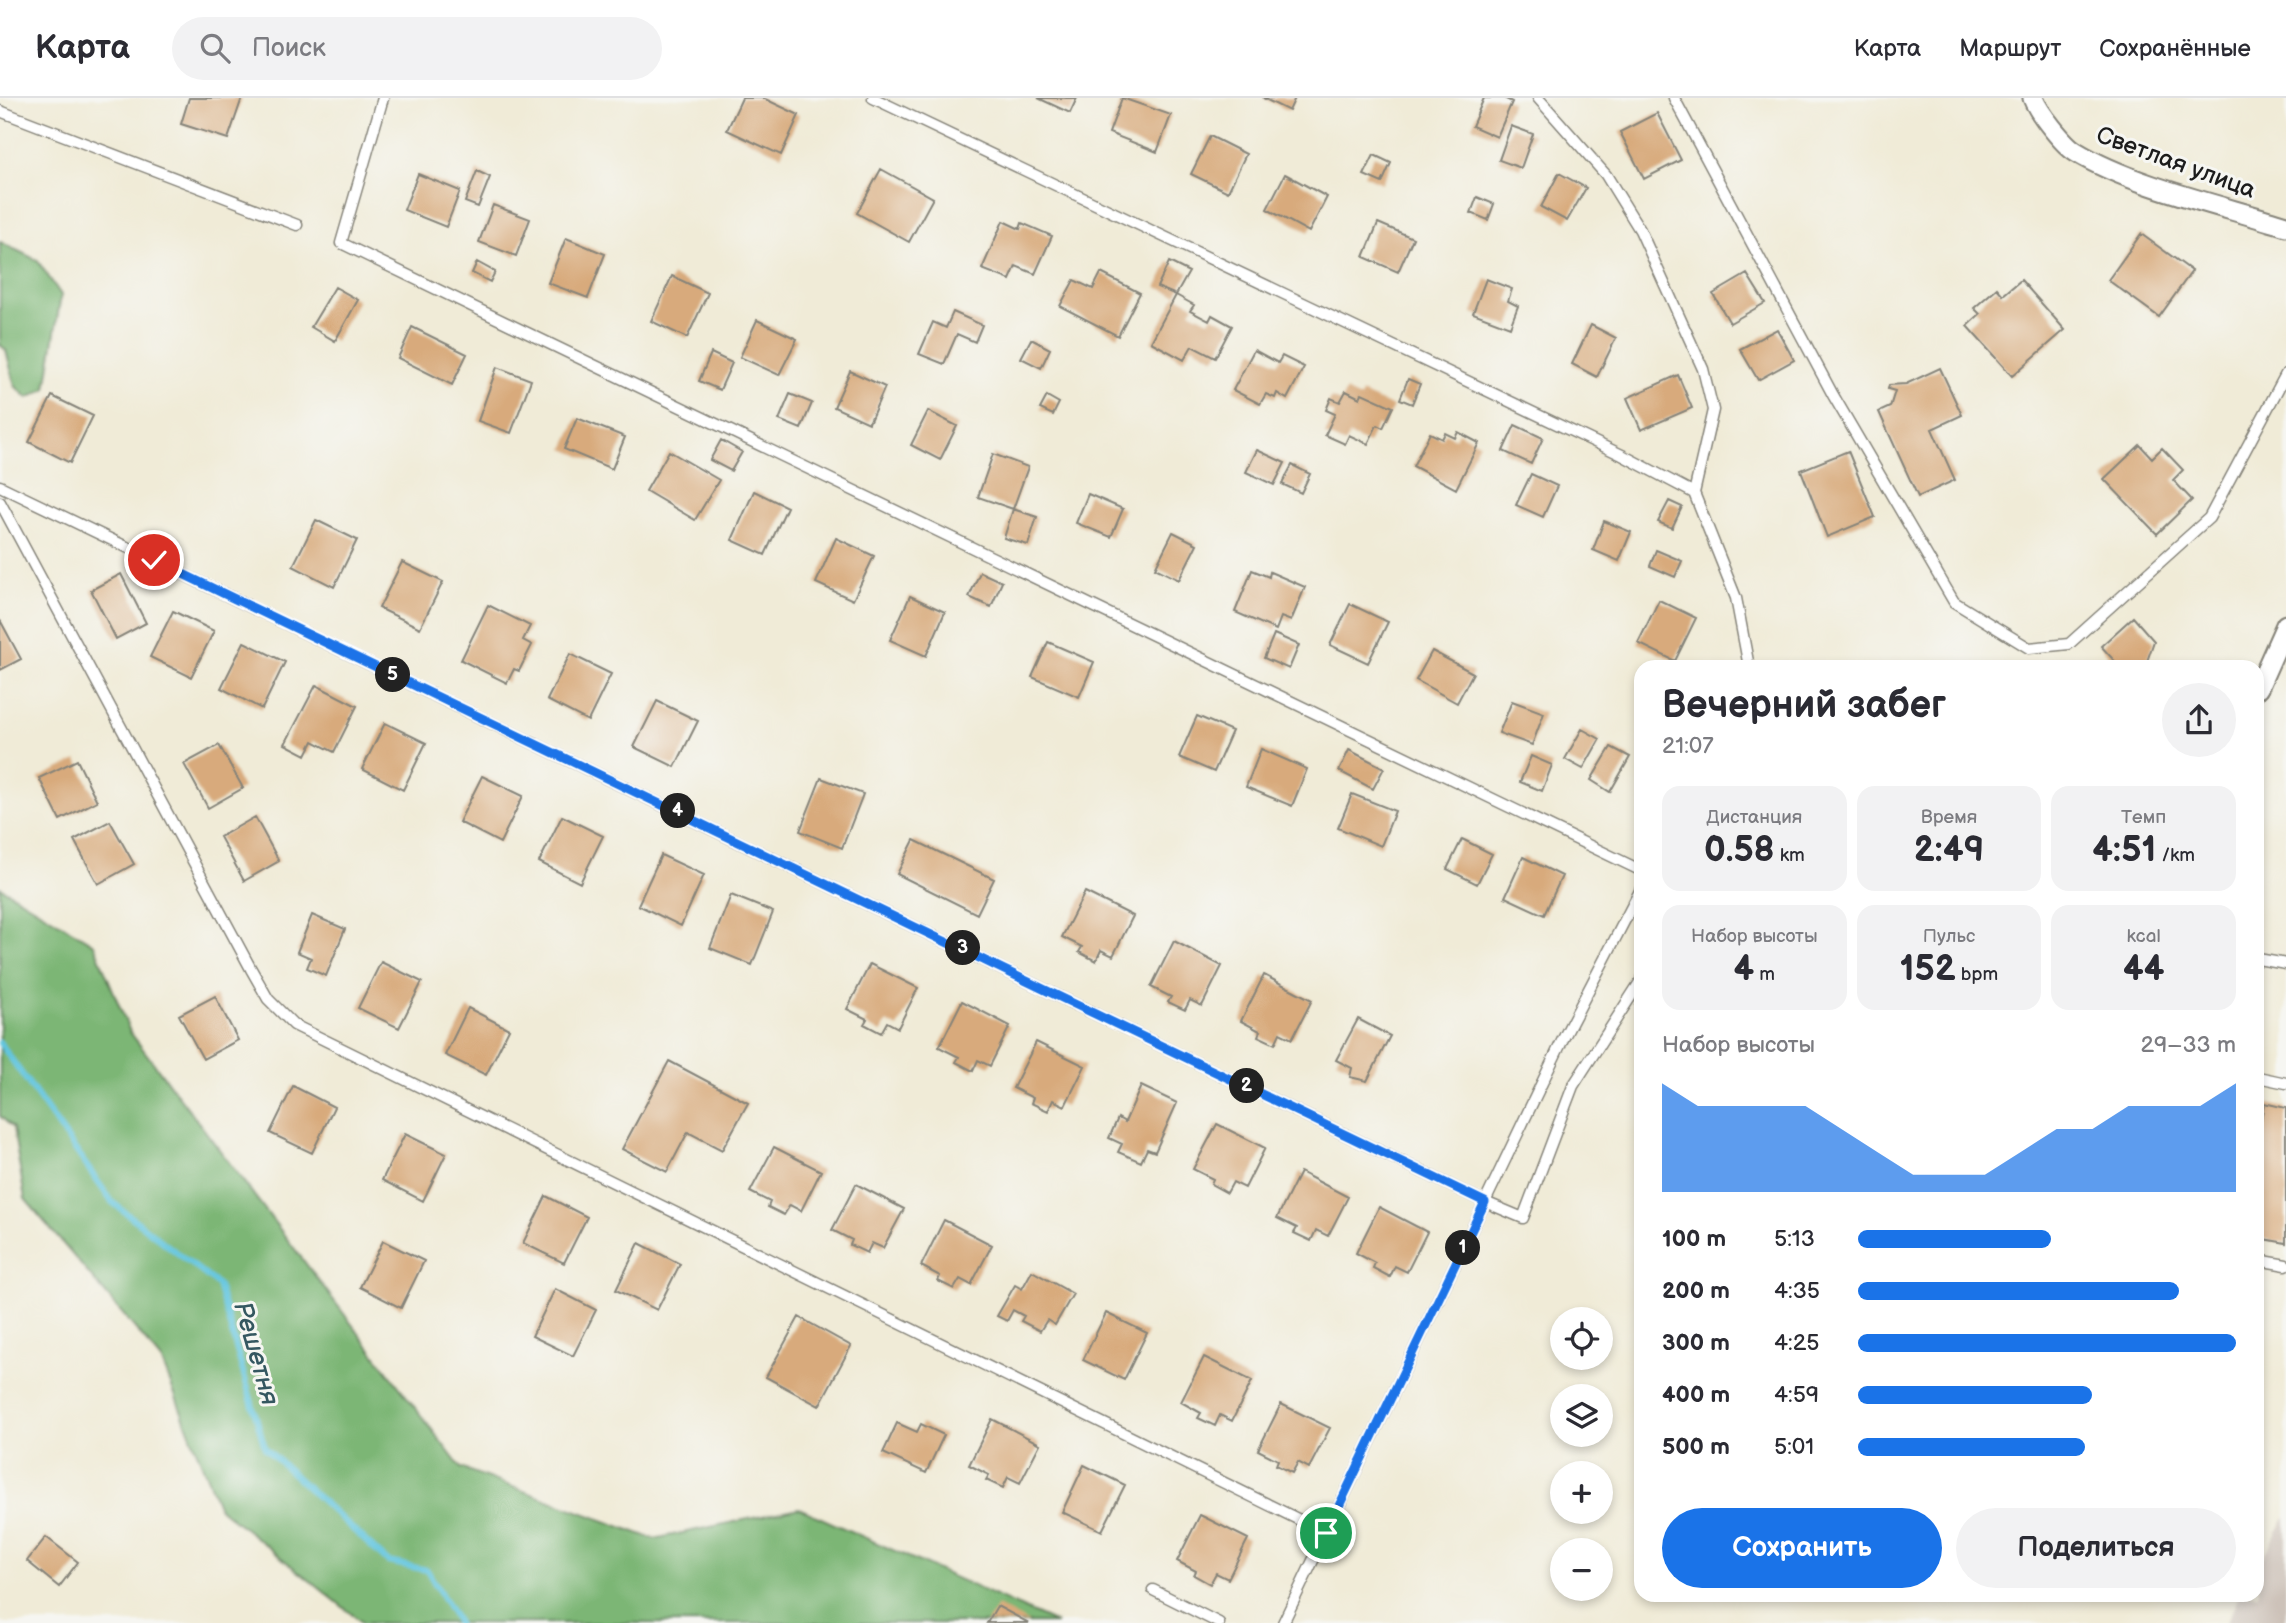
<!DOCTYPE html>
<html lang="ru">
<head>
<meta charset="utf-8">
<style>
  :root { --surface:#fff; --page:#f2f2f3; --text:#2b2b33; --muted:#7c7c81; --line:#e1e1e2; --accent:#1a73e8 }
  body { margin:0; font-family:"Balsamiq Sans",sans-serif; background:var(--page); color:var(--text); height:100vh; display:flex; flex-direction:column; font-size:26px; white-space:nowrap }
  * { box-sizing:border-box; margin:0 }
  p { font-size:23px; color:var(--muted) }
  .icon { flex:none; width:38px; height:38px; fill:none; stroke:currentColor; stroke-width:2; stroke-linecap:round; stroke-linejoin:round }
  .map { position:relative; flex:1; overflow:hidden }
  .details { position:absolute; left:1634px; top:562px; width:630px; height:942px; display:flex; flex-direction:column; background:var(--surface); border-radius:21px; box-shadow:0 4px 10px #0003 }
  .details>* { flex:none }
  .tools { position:absolute; left:1550px; top:1209px; display:grid; gap:14px }
  .tools a { display:grid; place-items:center; width:63px; height:63px; border-radius:50%; background:var(--surface); box-shadow:0 4px 10px #0003; font-size:35px }
  .pin { position:absolute; display:grid; place-items:center; width:60px; height:60px; color:#fff; margin:-30px; border:4px solid #fff; border-radius:50%; box-shadow:0 2px 7px #0007 }
  .km { position:absolute; width:35px; height:35px; margin:-18px; border-radius:50%; background:#222; color:#fff; font-size:19px; line-height:35px; text-align:center }
  .round { display:grid; place-items:center; flex:none; width:74px; height:74px; border-radius:37px; background:var(--page) }
  .summary { display:flex; align-items:center; justify-content:space-between; height:119px; padding:0 28px }
  h1 { font-size:38px; font-weight:700; line-height:52px }
  .metrics { display:grid; grid-template-columns:repeat(3,1fr); gap:10px; height:119px; padding:7px 28px }
  .metrics div { display:grid; align-content:center; border-radius:18px; background:var(--page); text-align:center }
  .metrics b { font-size:35px; font-weight:700 }
  .metrics small { font-size:19px; font-weight:400 }
  .metrics p { font-size:19px }
  .chart { height:196px; padding:14px 28px }
  .chart p { display:flex; justify-content:space-between }
  .chart svg { width:100%; height:126px; margin-top:7px; fill:var(--accent); opacity:.7 }
  .action { display:flex; gap:14px; margin-top:auto; padding:14px 28px }
  .action a { flex:1; height:80px; border-radius:42px; background:var(--accent); color:#fff; font-size:28px; font-weight:700; line-height:80px; text-align:center }
  .action a+a { background:var(--page); color:var(--text) }
  ul { padding:0 28px; list-style:none; font-size:23px }
  li { display:grid; grid-template-columns:112px 84px 1fr; align-items:center; height:52px }
  li i { height:18px; border-radius:9px; background:var(--accent) }
  header { display:flex; align-items:center; gap:42px; box-sizing:border-box; height:98px; padding:0 35px; background:var(--surface); border-bottom:2px solid var(--line) }
  header strong { font-size:33px }
  nav { display:flex; gap:38px; margin-inline-start:auto; font-size:24px }
  .search { width:490px; height:63px; background:var(--page); display:flex; align-items:center; gap:18px; box-sizing:border-box; padding:0 24px; border-radius:38px; color:var(--muted); font-size:26px }
  .map>svg:first-child { display:block }
  .industrial { fill:#cdc2b9 }
  .forest { fill:#7cb674; stroke:#4c6948; stroke-width:2 }
  .lines { fill:none; stroke-linecap:round; stroke-linejoin:round }
  .stream { stroke:#61c5df; stroke-width:6 }
  .building { fill:#d8aa7c }
  .service-casing { stroke:#86847a; stroke-width:13 }
  .minor-casing { stroke:#86847a; stroke-width:23 }
  .service { stroke:#fff; stroke-width:10 }
  .minor { stroke:#fff; stroke-width:19 }
  .route-casing { stroke:#fff; stroke-width:14 }
  .route { stroke:#1a73e8; stroke-width:9 }
  .labels { text-anchor:middle; stroke-width:6; stroke-linejoin:round; paint-order:stroke }
  .street-label { font-size:24px; fill:#1c1c1c; stroke:#f6f6f2 }
  .water-label { font-size:26px; font-style:italic; fill:#345760; stroke:#f6f6f2 }
</style>
</head>
<body>
<header>
<strong>Карта</strong>
<div class="search"><svg class="icon" aria-label="search" viewBox="0 0 24 24"><circle cx="10" cy="10" r="6"/><path d="M15 15l6 6"/></svg>Поиск</div>
<nav><a>Карта</a><a>Маршрут</a><a>Сохранённые</a></nav>
</header>
<div class="map">
<svg width="2286" height="1525" viewBox="0 0 2286 1525">
  <rect width="100%" height="100%" fill="#f6f6f2"/>
  <filter id="ink" filterUnits="userSpaceOnUse"><feTurbulence type="fractalNoise" baseFrequency=".0143" numOctaves="2"/><feDisplacementMap in="SourceGraphic" scale="14" xChannelSelector="R" yChannelSelector="G"/><feConvolveMatrix kernelMatrix="1 2 1 2 8 2 1 2 1" color-interpolation-filters="sRGB"/></filter>
  <filter id="wash" filterUnits="userSpaceOnUse"><feTurbulence type="fractalNoise" baseFrequency=".00686" numOctaves="4" result="noise"/><feDisplacementMap in="SourceGraphic" scale="28" xChannelSelector="R" yChannelSelector="G"/><feGaussianBlur stdDeviation="1.57" result="paint"/><feColorMatrix in="noise" values="0 0 0 0 0 0 0 0 0 0 0 0 0 0 0 0 0 1.4 0 .05"/><feComposite in="paint" operator="in"/></filter>
  <g filter="url(#wash)">
    <rect width="100%" height="100%" fill="#f0ebd7"/>
    <!-- industrial -->
    <path class="industrial" d="M2286,1418V1525H2226L2240,1496H2258V1467Z"/>
    <!-- forest -->
    <path class="forest" d="M0,144L37,162L61,197L46,291L28,300L15,288L6,252L0,247Z
      M0,789L94,846L130,934L461,1370L654,1441L799,1410L1056,1525H363L219,1410L161,1261L25,1101L13,1030L0,1018Z"/>
    <g class="lines">
      <!-- stream -->
      <path class="stream" d="M0,945L112,1104L218,1187L265,1350L388,1464L427,1472L458,1525"/>
    </g>
    <g id="blocks">
      <!-- building -->
      <path class="building" d="M189,0H242L228,41L181,26Z
        M742,0H763L799,17L781,57L727,32Z
        M1038,0H1077L1070,15Z
        M1122,0L1171,17L1157,54L1109,35Z
        M1263,0H1295L1289,13Z
        M1484,0H1504L1512,4L1497,39L1472,28Z
        M1657,15L1681,62L1644,81L1620,34Z
        M1511,28L1533,36L1521,70L1499,62Z
        M1210,38L1246,56L1228,94L1191,76Z
        M1374,57L1391,65L1382,85L1364,77Z
        M881,71L933,100L909,144L857,115Z
        M477,73L490,79L478,109L465,104Z
        M1559,75L1586,90L1567,123L1541,109Z
        M418,76L460,93L446,129L404,112Z
        M1285,76L1327,99L1309,134L1267,111Z
        M1477,99L1494,106L1488,122L1471,115Z
        M493,107L530,121L516,158L479,144Z
        M1003,123L1020,131L1022,125L1052,138L1035,176L1016,168L1010,182L982,171Z
        M1378,125L1413,140L1398,174L1364,159Z
        M2141,136L2192,173L2159,219L2108,182Z
        M566,140L605,156L588,200L548,185Z
        M477,164L495,174L490,184L472,175Z
        M1169,164L1189,174L1176,197L1157,189Z
        M1101,175L1140,195L1118,238L1060,208L1074,182L1093,191Z
        M1747,176L1765,205L1730,225L1713,196Z
        M672,178L708,195L687,240L651,223Z
        M1486,181L1512,191L1508,203L1518,208L1510,229L1473,215Z
        M2021,182L2065,232L2012,278L1967,228L1980,216L1974,210L1997,190L2003,197Z
        M335,189L358,202L335,243L311,229Z
        M1176,197L1194,207L1190,213L1209,223L1212,217L1232,228L1215,260L1192,248L1184,262L1151,244Z
        M953,214L982,227L975,244L957,236L944,266L919,256L933,224L946,230Z
        M757,222L797,241L779,277L740,259Z
        M1591,227L1616,240L1597,279L1572,266Z
        M412,229L467,256L452,287L398,260Z
        M1777,231L1794,262L1758,282L1740,251Z
        M1031,241L1050,251L1041,270L1021,260Z
        M1254,252L1278,265L1282,258L1304,269L1287,301L1277,295L1275,300L1266,296L1260,306L1233,292Z
        M711,255L732,265L720,292L699,283Z
        M497,269L531,282L511,335L478,323Z
        M1940,270L1962,317L1932,331L1955,382L1918,399L1879,314L1890,309L1895,293L1888,291L1889,287L1906,286Z
        M850,273L885,289L869,325L834,309Z
        M1678,277L1692,310L1641,332L1627,300Z
        M1408,281L1420,286L1412,306L1400,301Z
        M1346,293L1360,300L1362,295L1393,309L1383,330L1377,327L1368,346L1349,337L1345,346L1325,337L1335,316L1326,312L1331,300L1340,304Z
        M790,296L812,305L801,331L779,322Z
        M52,298L93,318L70,365L29,344Z
        M1047,298L1059,305L1053,317L1040,311Z
        M928,313L957,328L940,362L911,347Z
        M577,320L625,339L612,371L564,351Z
        M1515,327L1543,340L1531,366L1503,353Z
        M1458,334L1479,345L1456,391L1413,368L1430,335L1442,341L1445,335L1455,340Z
        M721,342L742,354L731,373L710,362Z
        M2140,347L2152,360L2162,350L2183,372L2173,382L2192,402L2157,436L2104,381Z
        M1257,352L1285,365L1274,387L1246,374Z
        M669,353L719,382L695,422L646,393Z
        M1848,353L1875,419L1827,439L1801,372Z
        M993,356L1028,369L1013,411L1037,419L1028,447L1004,440L1013,411L978,399Z
        M1292,367L1310,376L1301,395L1282,386Z
        M1531,376L1557,388L1543,419L1516,407Z
        M754,393L787,409L765,457L732,442Z
        M1088,396L1123,411L1111,439L1076,425Z
        M1669,403L1682,409L1672,430L1658,424Z
        M316,422L357,442L334,489L293,468Z
        M1604,423L1631,434L1619,463L1593,452Z
        M1173,434L1197,446L1179,482L1155,470Z
        M836,440L874,458L853,502L816,485Z
        M1656,452L1682,463L1675,479L1650,468Z
        M402,464L443,484L420,530L379,510Z
        M1252,472L1269,479L1270,474L1305,489L1291,523L1281,519L1276,532L1235,514Z
        M980,474L1002,484L991,509L969,499Z
        M121,476L146,525L116,541L91,492Z
        M910,498L945,514L926,558L890,542Z
        M1659,502L1696,520L1675,563L1638,545Z
        M1350,506L1388,524L1368,565L1330,547Z
        M488,507L530,528L523,542L532,547L519,573L514,571L507,585L461,562Z
        M173,513L214,533L191,579L150,559Z
        M2133,519L2154,543L2145,569H2120L2101,548Z
        M0,522L21,561L0,572Z
        M1274,536L1299,547L1289,571L1264,560Z
        M244,544L285,564L262,611L221,590Z
        M1048,544L1094,564L1079,599L1032,579Z
        M1432,553L1473,575L1457,605L1416,582Z
        M570,556L611,576L588,623L547,602Z
        M316,587L357,608L334,654L313,643L306,657L285,646Z
        M657,603L698,623L675,669L634,649Z
        M1512,603L1544,615L1532,647L1499,635Z
        M1197,618L1232,633L1214,674L1179,659Z
        M385,625L426,645L403,692L362,671Z
        M1582,631L1600,641L1583,671L1565,661Z
        M219,647L243,690L208,710L184,666Z
        M1611,649L1630,659L1610,694L1591,682Z
        M1261,651L1307,671L1292,708L1246,689Z
        M1349,652L1384,670L1373,691L1339,673Z
        M1531,658L1552,667L1542,693L1520,684Z
        M77,662L97,703L60,722L39,680Z
        M482,678L523,698L500,745L459,724Z
        M821,680L863,696L842,750L800,733Z
        M1352,696L1395,713L1381,748L1338,730Z
        M562,718L603,738L580,785L539,764Z
        M255,719L279,763L244,783L220,739Z
        M110,723L134,766L98,786L74,742Z
        M1462,741L1492,756L1477,786L1447,771Z
        M914,742L994,781L977,816L897,776Z
        M661,757L704,777L681,828L638,807Z
        M1523,759L1562,778L1544,817L1505,799Z
        M1085,794L1133,818L1113,858L1101,852L1096,863L1079,854L1082,849L1062,839Z
        M731,797L773,814L752,867L710,850Z
        M312,817L345,831L326,878L307,870L311,860L297,854Z
        M1174,843L1222,868L1202,908L1190,902L1185,912L1168,904L1171,899L1151,889Z
        M381,864L422,884L399,930L358,910Z
        M870,866L918,890L898,930L887,924L881,935L864,926L867,921L847,911Z
        M1264,877L1312,902L1292,941L1280,935L1275,946L1258,938L1260,933L1241,923Z
        M215,898L238,942L203,961L179,917Z
        M962,903L1010,928L990,968L978,962L973,973L956,964L959,959L939,949Z
        M468,910L509,931L486,977L445,957Z
        M1358,921L1390,938L1367,983L1350,979L1352,970L1336,962Z
        M1036,944L1085,968L1065,1008L1053,1002L1048,1013L1031,1005L1033,1000L1013,990Z
        M669,963L748,1005L722,1052L688,1034L667,1074L622,1051Z
        M293,988L334,1009L312,1055L270,1035Z
        M1141,988L1177,1005L1155,1054L1147,1051L1141,1064L1118,1054L1122,1046L1109,1040L1118,1020L1125,1024Z
        M2264,1005L2286,1010V1145L2258,1140V1039Z
        M1217,1026L1265,1050L1245,1090L1233,1084L1227,1095L1211,1086L1213,1081L1193,1071Z
        M405,1036L446,1056L423,1103L382,1082Z
        M774,1049L821,1073L801,1113L790,1107L784,1117L768,1109L770,1104L750,1094Z
        M1300,1074L1348,1099L1328,1138L1316,1132L1311,1143L1294,1135L1297,1130L1277,1120Z
        M856,1086L904,1111L883,1150L872,1145L867,1155L850,1147L852,1142L832,1132Z
        M546,1098L587,1119L564,1165L523,1145Z
        M1379,1109L1427,1134L1407,1174L1395,1168L1390,1179L1373,1170L1375,1165L1356,1155Z
        M944,1122L992,1147L971,1187L960,1181L954,1191L938,1183L940,1178L921,1168Z
        M383,1143L424,1163L401,1210L360,1189Z
        M639,1145L680,1166L657,1212L616,1192Z
        M1032,1173L1073,1196L1055,1227L1047,1222L1040,1233L1021,1223L1024,1218L1013,1212L1007,1223L997,1218L1015,1187L1022,1191Z
        M555,1191L596,1212L573,1258L532,1238Z
        M1106,1215L1147,1235L1124,1282L1083,1262Z
        M799,1219L851,1248L819,1308L766,1279Z
        M1204,1259L1252,1283L1232,1323L1220,1317L1215,1328L1198,1320L1201,1315L1181,1304Z
        M1281,1306L1330,1330L1309,1370L1298,1364L1292,1375L1276,1367L1278,1362L1258,1352Z
        M992,1321L1040,1346L1020,1385L1008,1379L1003,1390L986,1382L989,1377L969,1367Z
        M897,1325L917,1334L921,1326L944,1337L926,1375L883,1355Z
        M1084,1367L1125,1387L1102,1433L1062,1414Z
        M1200,1417L1248,1441L1228,1481L1216,1475L1210,1486L1194,1477L1196,1473L1177,1463Z
        M46,1439L78,1464L59,1489L27,1463Z
        M997,1508L1029,1525H987Z"/>
    </g>
  </g>
  <g filter="url(#ink)">
    <use href="#blocks" fill-opacity="0" stroke="#86847a" stroke-width="2"/>
    <g class="lines">
      <!-- service casing -->
      <g class="service-casing">
        <path id="service" d="M383,0L341,145L1642,773
          M873,0L1622,357L1694,395L1736,500L1749,569
          M1538,0L1606,77L1640,132L1703,271L1713,312L1694,395
          M1674,0L1833,297L1954,504L2029,550L2069,546L2209,420L2286,276
          M0,13L297,127
          M0,388L1485,1104L1562,943L1642,789
          M0,404L251,871L268,901L294,927L1326,1435
          M2258,861L2286,866
          M2258,979L2286,985
          M2258,1162L2286,1167
          M1153,1492L1219,1525
          M1283,1525L1485,1104L1523,1120L1573,988L1642,881"/>
      </g>
      <!-- minor casing -->
      <g class="minor-casing">
        <path id="minor" d="M2033,0C2038,14 2064,47 2076,54C2132,88 2223,108 2286,128
          M2258,590L2286,527"/>
      </g>
      <!-- service -->
      <use href="#service" class="service"/>
      <!-- minor -->
      <use href="#minor" class="minor"/>
    </g>
  </g>
  <g class="lines" filter="url(#ink)">
    <!-- route casing -->
    <g class="route-casing">
      <path id="route" d="M154,462L1485,1104L1326,1435"/>
    </g>
    <!-- route -->
    <use href="#route" class="route"/>
  </g>
  <g class="labels">
    <!-- street labels -->
    <g class="street-label">
      <text transform="translate(2176 64) rotate(20)" y="8">Светлая улица</text>
    </g>
    <!-- water labels -->
    <g class="water-label">
      <text transform="translate(257 1255) rotate(74)" y="9">Решетня</text>
    </g>
  </g>
</svg>
<div class="tools">
<a><svg class="icon" aria-label="locate" viewBox="0 0 24 24"><circle cx="12" cy="12" r="6"/><path d="M12 2v4M12 18v4M2 12h4M18 12h4"/></svg></a>
<a><svg class="icon" aria-label="layers" viewBox="0 0 24 24"><path d="M12 4l9 5-9 5-9-5zM3 14l9 5 9-5"/></svg></a>
<a>+</a>
<a>−</a>
</div>
<div class="pin" style="left:1326px;top:1435px;background:#1e9e55"><svg class="icon" aria-label="arrive" viewBox="0 0 24 24"><path d="M6 21V4h12l-3 4 3 4H6"/></svg></div>
<div class="pin" style="left:154px;top:462px;background:#d93025"><svg class="icon" aria-label="check" viewBox="0 0 24 24"><path d="M5 12l5 5 9-10"/></svg></div>
<b class="km" style="left:1463px;top:1150px">1</b>
<b class="km" style="left:1247px;top:988px">2</b>
<b class="km" style="left:963px;top:850px">3</b>
<b class="km" style="left:678px;top:713px">4</b>
<b class="km" style="left:393px;top:577px">5</b>
<section class="details">
<div class="summary"><div><h1>Вечерний забег</h1><p>21:07</p></div><a class="round"><svg class="icon" aria-label="share" viewBox="0 0 24 24"><path d="M12 15V3M7 8l5-5 5 5M5 13v7h14v-7"/></svg></a></div>
<div class="metrics">
<div><p>Дистанция</p><b>0.58<small> km</small></b></div>
<div><p>Время</p><b>2:49</b></div>
<div><p>Темп</p><b>4:51<small> /km</small></b></div>
</div>
<div class="metrics">
<div><p>Набор высоты</p><b>4<small> m</small></b></div>
<div><p>Пульс</p><b>152<small> bpm</small></b></div>
<div><p>kcal</p><b>44</b></div>
</div>
<div class="chart"><p><span>Набор высоты</span>29–33 m</p>
<svg viewBox="0 0 160 44" preserveAspectRatio="none"><path d="M0 44V6L10 14L20 14L30 14L40 14L50 22L60 30L70 38L80 38L90 38L100 30L110 22L120 22L130 14L140 14L150 14L160 6V44z"/></svg>
</div>
<ul>
<li><b>100 m</b>5:13<i style="width:51%"></i></li>
<li><b>200 m</b>4:35<i style="width:85%"></i></li>
<li><b>300 m</b>4:25<i style="width:100%"></i></li>
<li><b>400 m</b>4:59<i style="width:62%"></i></li>
<li><b>500 m</b>5:01<i style="width:60%"></i></li>
</ul>
<div class="action"><a>Сохранить</a><a>Поделиться</a></div>
</section>
</div>
</body>
</html>
